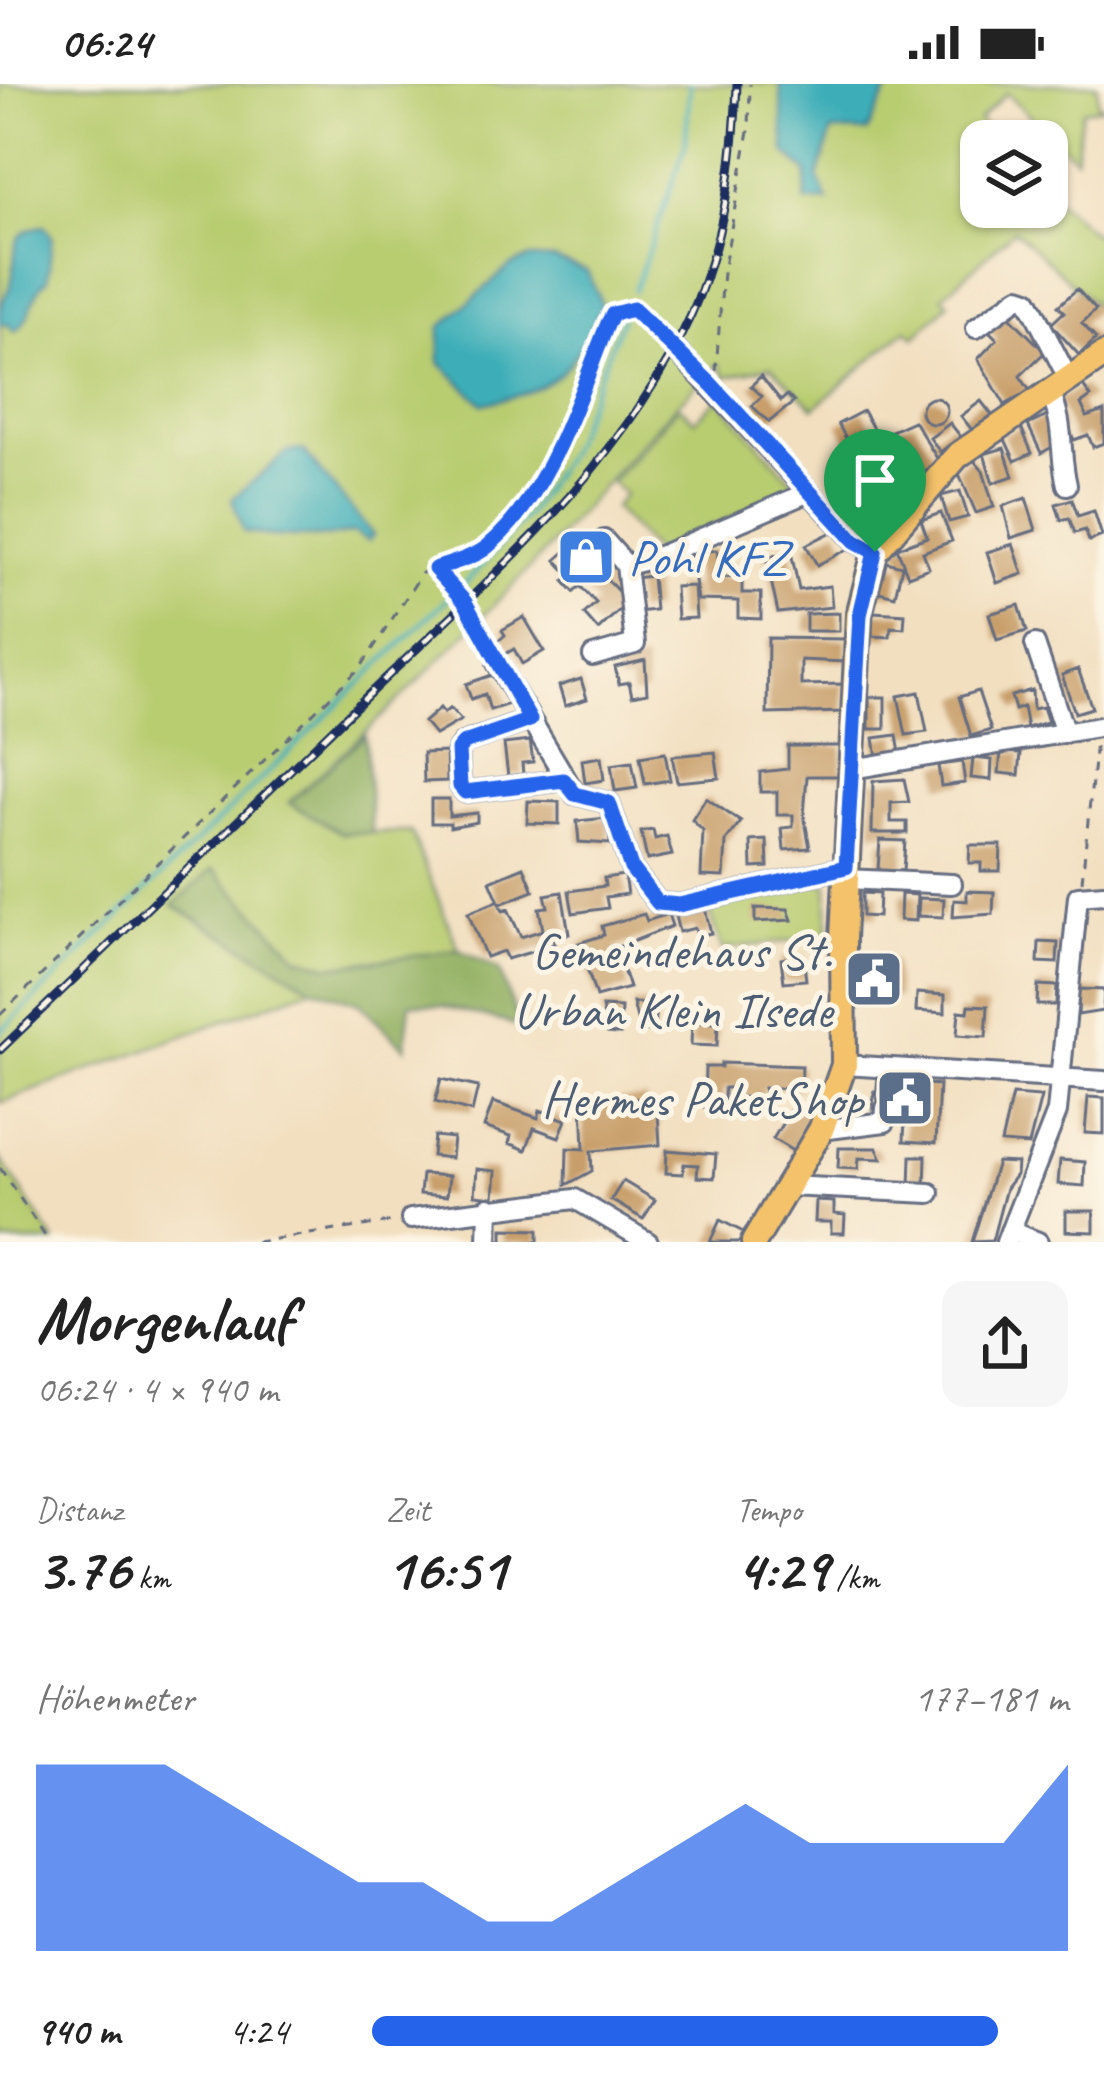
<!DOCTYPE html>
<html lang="de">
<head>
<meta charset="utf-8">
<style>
  :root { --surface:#fff; --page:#f6f6f6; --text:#222; --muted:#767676; --accent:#2563eb }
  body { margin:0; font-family:Caveat,sans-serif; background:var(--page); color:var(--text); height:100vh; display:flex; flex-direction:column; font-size:45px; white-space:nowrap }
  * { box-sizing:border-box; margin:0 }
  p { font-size:39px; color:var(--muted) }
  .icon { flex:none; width:66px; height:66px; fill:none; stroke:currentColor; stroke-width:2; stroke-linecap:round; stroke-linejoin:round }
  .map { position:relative; height:1158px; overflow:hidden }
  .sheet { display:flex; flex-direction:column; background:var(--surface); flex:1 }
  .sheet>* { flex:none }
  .buttons { position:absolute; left:960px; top:36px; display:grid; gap:24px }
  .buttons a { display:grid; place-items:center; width:108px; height:108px; border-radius:24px; background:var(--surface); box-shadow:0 3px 9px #0004; font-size:60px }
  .pin { position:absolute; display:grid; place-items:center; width:102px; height:102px; color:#fff; margin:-123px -51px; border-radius:50% 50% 50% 0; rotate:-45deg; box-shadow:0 0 12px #0007 }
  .pin .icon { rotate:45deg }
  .round { display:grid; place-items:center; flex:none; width:126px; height:126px; border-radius:24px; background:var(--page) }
  .headline { display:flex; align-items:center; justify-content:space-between; height:204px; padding:0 36px }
  h1 { font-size:66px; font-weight:700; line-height:90px }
  .figures { display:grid; grid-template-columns:repeat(3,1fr); gap:18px; height:204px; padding:12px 36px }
  .figures div { display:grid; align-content:center }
  .figures b { font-size:60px; font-weight:700 }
  .figures small { font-size:33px; font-weight:400 }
  .figures p { font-size:33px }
  .chart { height:336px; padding:24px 36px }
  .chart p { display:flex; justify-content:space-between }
  .chart svg { width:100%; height:216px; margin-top:12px; fill:var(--accent); opacity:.7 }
  ul { padding:0 36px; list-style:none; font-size:39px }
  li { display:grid; grid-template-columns:192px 144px 1fr; align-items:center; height:90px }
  li i { height:30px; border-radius:15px; background:var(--accent) }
  .status { display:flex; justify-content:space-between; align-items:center; height:84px; padding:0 60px; background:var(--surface); direction:ltr }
  .status svg { height:33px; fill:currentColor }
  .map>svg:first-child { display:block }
  .green { fill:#b8cc70; stroke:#6a7e67; stroke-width:3 }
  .forest { fill:#92b062; stroke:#567060; stroke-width:3 }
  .water { fill:#3eaeb8; stroke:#2c6e8b; stroke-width:3 }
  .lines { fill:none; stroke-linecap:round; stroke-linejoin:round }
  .stream { stroke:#3eaeb8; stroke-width:4.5 }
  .building { fill:#c89f6a }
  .minor-casing { stroke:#666d80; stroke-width:24 }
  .major-casing { stroke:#666d80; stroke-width:30 }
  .path { stroke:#666d80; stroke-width:3; stroke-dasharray:9 9; stroke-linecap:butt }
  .minor { stroke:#fff; stroke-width:18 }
  .major { stroke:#f4c26a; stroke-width:24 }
  .rail-casing { stroke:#1b2f5e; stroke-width:9 }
  .rail { stroke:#fcf5e5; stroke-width:4.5; stroke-dasharray:14; stroke-linecap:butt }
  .route-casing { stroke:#fff; stroke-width:24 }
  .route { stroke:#2563eb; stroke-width:15 }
  .labels { text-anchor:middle; stroke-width:10; stroke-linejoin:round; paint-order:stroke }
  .shop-label { font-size:51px; fill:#366cbe; stroke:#fcf5e5; text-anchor:start }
  .service-label { font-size:51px; fill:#4e5e75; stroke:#fcf5e5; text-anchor:end }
</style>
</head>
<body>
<div class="status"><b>06:24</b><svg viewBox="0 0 49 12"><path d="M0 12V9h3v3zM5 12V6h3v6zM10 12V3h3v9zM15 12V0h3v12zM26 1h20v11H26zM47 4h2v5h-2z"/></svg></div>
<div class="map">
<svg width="1104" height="1158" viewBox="0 0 1104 1158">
  <rect width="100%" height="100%" fill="#fcf5e5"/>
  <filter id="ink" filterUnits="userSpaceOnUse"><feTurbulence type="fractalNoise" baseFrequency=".00833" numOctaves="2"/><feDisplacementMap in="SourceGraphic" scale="24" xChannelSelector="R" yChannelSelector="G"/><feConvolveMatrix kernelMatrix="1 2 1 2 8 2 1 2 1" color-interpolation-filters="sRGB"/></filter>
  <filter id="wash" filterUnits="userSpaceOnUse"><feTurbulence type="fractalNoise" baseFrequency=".004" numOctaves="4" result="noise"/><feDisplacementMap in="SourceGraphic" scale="48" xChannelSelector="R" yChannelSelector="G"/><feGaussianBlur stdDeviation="2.7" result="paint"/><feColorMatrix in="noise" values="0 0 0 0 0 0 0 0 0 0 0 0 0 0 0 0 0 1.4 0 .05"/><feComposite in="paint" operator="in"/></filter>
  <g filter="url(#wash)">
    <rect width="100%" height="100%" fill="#f2dfc0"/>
    <!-- green -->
    <path class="green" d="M0,0H1097L1098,21L1104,23L1082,26L1075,74L1006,9L979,36L998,57H981V123H1047V107L1104,159V229L1014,146L943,212L949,219L915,253L906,246L814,324L771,282L726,293L719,280C652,340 599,410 538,475C458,559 376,641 289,718L342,749L411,748L459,866L329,882L298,873L213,786L174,822L313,904L0,1019Z
      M718,314L799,404L655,469L614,424L624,410L611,398L679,322L695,336Z
      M815,796L828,801V848L823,853L722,865L707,822Z
      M0,1074L55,1158H0Z"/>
    <!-- forest -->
    <path class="forest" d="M365,651L372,749H342L289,719Z
      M213,785L298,873L330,882L459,866L499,886L520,942L444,922L410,919L405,964L359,919L313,904L173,821Z"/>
    <!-- water -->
    <path class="water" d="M780,0H891L867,48L832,47L818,93L828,117L805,118L807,89L785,68Z
      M44,142L52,153L48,195C30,208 35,233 14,248L8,240L0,241C0,224 2,217 9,204C22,178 1,147 44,142Z
      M530,174L554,175L587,187L602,221C567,291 562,303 483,320L440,279V244L511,181Z
      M303,366L373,451L368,457L353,448C331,456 268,453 244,448L232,415L288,367Z"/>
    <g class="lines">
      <!-- stream -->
      <path class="stream" d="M634,207L685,64L690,0
        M462,503L527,431L567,369L622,235
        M0,948L450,512"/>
    </g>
    <g id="blocks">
      <!-- building -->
      <path class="building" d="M1077,205L1096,226L1082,239L1096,255L1079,271L1051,240L1064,228L1058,222Z
        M1006,229L1045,268L1020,292L1030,307L1005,321L978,275L997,255L988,246Z
        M761,292L781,317L787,311L794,318L769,338L752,322L762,312L751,302Z
        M1083,302L1091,313L1081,320L1087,333L1104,327V359L1093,363L1088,351L1074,356L1058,316Z
        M921 327a13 13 0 1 1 26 0a13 13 0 1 1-26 0Z
        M981,317L992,331L972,346L961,332Z
        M863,327L878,353L914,337L938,376L901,413L886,401L895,389L890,383L870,393L874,399L845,414L833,393L860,379L838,340Z
        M1056,328L1063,343L1050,349L1056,361L1041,369L1028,341Z
        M950,339L961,353L940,368L930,354Z
        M1021,343L1032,369L1015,377L1003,351Z
        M1004,364L1013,392L993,399L984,370Z
        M971,373L983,387L994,423L976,429L957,385Z
        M960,407L968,433L949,438L941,412Z
        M1026,414L1036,446L1011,454L1003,422Z
        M1072,415L1078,432L1094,427L1102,452L1089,457L1085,446L1075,449L1069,434L1061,436L1056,420Z
        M941,429L952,457L923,468L929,484L908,492L897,464L927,453L921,436Z
        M838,445L848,465L817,481L806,461Z
        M574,460L628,518L598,546L584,530L596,519L580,502L574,508L564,497L570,491L556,476Z
        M1013,460L1023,490L997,499L987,468Z
        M717,466L720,493L742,494V509H761V535L738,534V517L698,516L691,470Z
        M791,468L799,506L830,502L832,523L778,529L766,473Z
        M882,477L902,482L895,512L875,507Z
        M652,492L655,526L636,528L633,494Z
        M694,502L696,534L677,535L675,503Z
        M1019,521L1027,547L997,556L989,530Z
        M873,528L905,530L904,544L891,543L890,553L872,552Z
        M839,529V547H806V530Z
        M524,533L544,567L522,580L514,565L500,573L493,562L505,551L502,546Z
        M768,554L846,555V578L801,576V601L843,600L844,628L767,630Z
        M645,576L647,609L632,612L629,598L619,600L615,583Z
        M1078,585L1092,624L1075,629L1062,591Z
        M498,589L509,620L490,626L485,610L471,615L466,600Z
        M581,595L587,615L565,622L559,602Z
        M1032,606L1033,625L1043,623L1048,638L1027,644L1023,623L1015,626L1011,612Z
        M978,607L991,646L971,652L959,613Z
        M919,608L927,648L906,651L898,612Z
        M869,613H885V645H869Z
        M440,624L444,629L450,624L461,636L435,651L424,638Z
        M897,651L900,670L877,673L874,654Z
        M530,657L533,678L522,679L523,690L508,692L504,660Z
        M788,662H842V692H807L804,731L810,764L784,766L782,744L793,743V731H777V708H760V688L788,685Z
        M446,668L447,697L424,698L423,669Z
        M715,668L719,694L677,698L672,672Z
        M1001,668L1021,669L1019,691L999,689Z
        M665,669L670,696L645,700L640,673Z
        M601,673L604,696L585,699L582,676Z
        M973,674L992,676L991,696L971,694Z
        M632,678L637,704L615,707L611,681Z
        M962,678L965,699L941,702L938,681Z
        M904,695L909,718L891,719V738H907V749H872L873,697Z
        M706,714L741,738L726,757L724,793L701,792L703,747L692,736Z
        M431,715H449V732L477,729V738L450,743V739H431Z
        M528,717L559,718V740L527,739Z
        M608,734L610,760L579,758L577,737Z
        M653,746L655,755L667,752L672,771L647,776L641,748Z
        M767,756L768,783L752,784L751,757Z
        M880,756L905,757L903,787L878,786Z
        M970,761H1001L1000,787H981V779H969Z
        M524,783L534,807L500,820L490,797Z
        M624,791L627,810L606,813L608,824L573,829L569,807L605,802L604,794Z
        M967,807L994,808L993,830L953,833L954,816L967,817Z
        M562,808L569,850L553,853L554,860L531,868L507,875L503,867L486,873L468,829L498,817L503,827L508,825L521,853L543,846L539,824L548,823L545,811Z
        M862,809L879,810L878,833L862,832Z
        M901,810L917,811L916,837L900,836Z
        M919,814L944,815L943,833L918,832Z
        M705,824L711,849L697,852L695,844L679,848L675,832Z
        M755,824L788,825L792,836L755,838Z
        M644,830L647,837L668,830L672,842L616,864L629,904L596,913L579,859L604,851L602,842Z
        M1039,858L1058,859L1057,879L1038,878Z
        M803,871L806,896L784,898L781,875Z
        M870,876H894L899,914H869Z
        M1038,901L1057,902L1056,921H1037Z
        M1079,905L1104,906L1103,927L1078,931Z
        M917,909L945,911V929L916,927Z
        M633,919L656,920L654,948L640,947Z
        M969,921L988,922L986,953L957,951L959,927L968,928Z
        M602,923L621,924L620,950L608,949Z
        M692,938L718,939L717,962L691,961Z
        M721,979L802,982L801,1005L764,1004V1014L741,1013L740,1022H733L734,1004H724V1023H704L705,983H721Z
        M441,995L478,1003L472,1028L435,1018Z
        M908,999L939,1001L936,1059L904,1057L905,1033L890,1032V1024L873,1025L874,1008L907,1012Z
        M1012,1011L1041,1013L1029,1061L1001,1059Z
        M1088,1013L1104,1014V1050L1085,1049Z
        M646,1014L647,1029L658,1028L660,1061L591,1067L592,1087L566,1101L567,1064L584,1065L582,1018Z
        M493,1018L538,1034L540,1026L566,1036L559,1053L534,1044L526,1066L509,1059L511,1052L484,1043Z
        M794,1020L814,1031L793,1067L773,1055Z
        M434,1052L453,1054L451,1074L432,1072Z
        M839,1064H877L882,1075L859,1074L858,1085L838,1084Z
        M667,1066L716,1070L714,1094L697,1093L698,1081L684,1080L683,1090L666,1089Z
        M911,1072H926L925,1104L910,1103Z
        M1060,1076L1085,1078L1084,1102L1058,1100Z
        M997,1078L1017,1079L1016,1091L1006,1104L992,1157L972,1158Z
        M477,1085L496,1087L494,1113L475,1111Z
        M422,1090L449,1092L447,1112L420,1110Z
        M623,1097L655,1116L643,1135L611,1116Z
        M816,1117L834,1118V1130L845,1131L844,1149H831V1138H815Z
        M1066,1127H1094V1148L1066,1147Z
        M720,1136L745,1149L741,1158H710Z
        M503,1145L538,1146V1158H503Z"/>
    </g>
  </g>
  <g filter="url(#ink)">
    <use href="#blocks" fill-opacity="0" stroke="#666d80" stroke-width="3"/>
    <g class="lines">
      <!-- minor casing -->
      <g class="minor-casing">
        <path id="minor" d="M976,244L1019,213L1028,216L1069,296
          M674,264L855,457L875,468
          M1050,309C1065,340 1059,368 1067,401
          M626,481L655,474L809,408
          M1035,560L1065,649
          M593,572L635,560L626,481L604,456
          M497,579L575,710L609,719L631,784L658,819L679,821L846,783
          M530,636L463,659L458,666L460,702L465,708L564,696
          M852,685L1104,642
          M846,795L952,800
          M844,981L1104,997
          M887,1011L889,984
          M821,1046L885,1038L886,1024
          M788,1102L930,1109
          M411,1135L575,1115L648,1158
          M1010,1147L1038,1158
          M488,1158L489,1123
          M1006,1158L1057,1028L1078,812L1104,810"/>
      </g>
      <!-- major casing -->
      <g class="major-casing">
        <path id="major" d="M754,1158L821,1046L844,981L843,855L859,531L875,468L957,372L1104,271"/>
      </g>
      <!-- path -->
      <path class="path" d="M716,287L723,188L749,47L750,0
        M435,485C451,479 474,474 487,463C558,404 568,304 613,230L633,225L664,254
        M1082,797L1096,657
        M0,931L361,583L422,489L435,485L465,518L491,567
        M0,1084L49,1158
        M256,1158L397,1137"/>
      <!-- minor -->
      <use href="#minor" class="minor"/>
      <!-- major -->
      <use href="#major" class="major"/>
      <!-- rail casing -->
      <g class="rail-casing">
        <path id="rail" d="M0,966C123,848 246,729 368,611C488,496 620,386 691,231C724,157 734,80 737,0"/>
      </g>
      <!-- rail -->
      <use href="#rail" class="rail"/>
    </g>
  </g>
  <g class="lines" filter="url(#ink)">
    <!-- route casing -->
    <g class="route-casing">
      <path id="route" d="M633,225L711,300L855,457L875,468L860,531L846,783L679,821L658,819L631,784L609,719L575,710L564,696L465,708L460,702L458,666L464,659L530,636L465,518L435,485C451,479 474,474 487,463C551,410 578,312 608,239L613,230Z"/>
    </g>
    <!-- route -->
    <use href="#route" class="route"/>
  </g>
  <!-- icons -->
  <defs>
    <g id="shop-square" transform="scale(3)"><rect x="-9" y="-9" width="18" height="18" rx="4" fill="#3f7fe0" stroke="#fcf5e5"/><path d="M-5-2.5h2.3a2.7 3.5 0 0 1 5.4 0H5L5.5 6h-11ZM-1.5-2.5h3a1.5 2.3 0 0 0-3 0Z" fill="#fff"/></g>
    <g id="civic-square" transform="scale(3)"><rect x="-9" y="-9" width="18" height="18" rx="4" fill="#5c6f8a" stroke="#fcf5e5"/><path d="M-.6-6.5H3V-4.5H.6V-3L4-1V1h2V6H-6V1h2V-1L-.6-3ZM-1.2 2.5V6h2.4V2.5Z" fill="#fff"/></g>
  </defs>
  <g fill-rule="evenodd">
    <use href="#shop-square" x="586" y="473"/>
    <use href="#civic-square" x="874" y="895"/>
    <use href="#civic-square" x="905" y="1014"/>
  </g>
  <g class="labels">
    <!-- shop labels -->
    <g class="shop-label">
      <text x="628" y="491">Pohl KFZ</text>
    </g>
    <!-- service labels -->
    <g class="service-label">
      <text x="832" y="884">Gemeindehaus St.<tspan x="832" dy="59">Urban Klein Ilsede</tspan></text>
      <text x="863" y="1032">Hermes PaketShop</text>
    </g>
  </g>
</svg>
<div class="buttons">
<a><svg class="icon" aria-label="layers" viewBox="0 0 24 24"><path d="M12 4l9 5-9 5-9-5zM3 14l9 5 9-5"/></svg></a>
</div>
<div class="pin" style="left:875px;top:468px;background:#1e9e55"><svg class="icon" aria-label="arrive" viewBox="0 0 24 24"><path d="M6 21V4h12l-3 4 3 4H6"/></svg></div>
</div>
<section class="sheet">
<div class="headline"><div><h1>Morgenlauf</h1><p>06:24 · 4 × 940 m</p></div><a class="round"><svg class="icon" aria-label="share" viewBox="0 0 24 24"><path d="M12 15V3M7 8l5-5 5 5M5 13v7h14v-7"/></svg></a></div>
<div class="figures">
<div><p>Distanz</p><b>3.76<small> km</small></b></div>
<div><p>Zeit</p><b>16:51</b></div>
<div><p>Tempo</p><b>4:29<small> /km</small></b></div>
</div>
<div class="chart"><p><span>Höhenmeter</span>177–181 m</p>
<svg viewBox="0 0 160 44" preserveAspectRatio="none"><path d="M0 44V6L10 6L20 6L30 14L40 22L50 30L60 30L70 38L80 38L90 30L100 22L110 14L120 22L130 22L140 22L150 22L160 6V44z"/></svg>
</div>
<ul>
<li><b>940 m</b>4:24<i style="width:90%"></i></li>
</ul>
</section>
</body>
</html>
